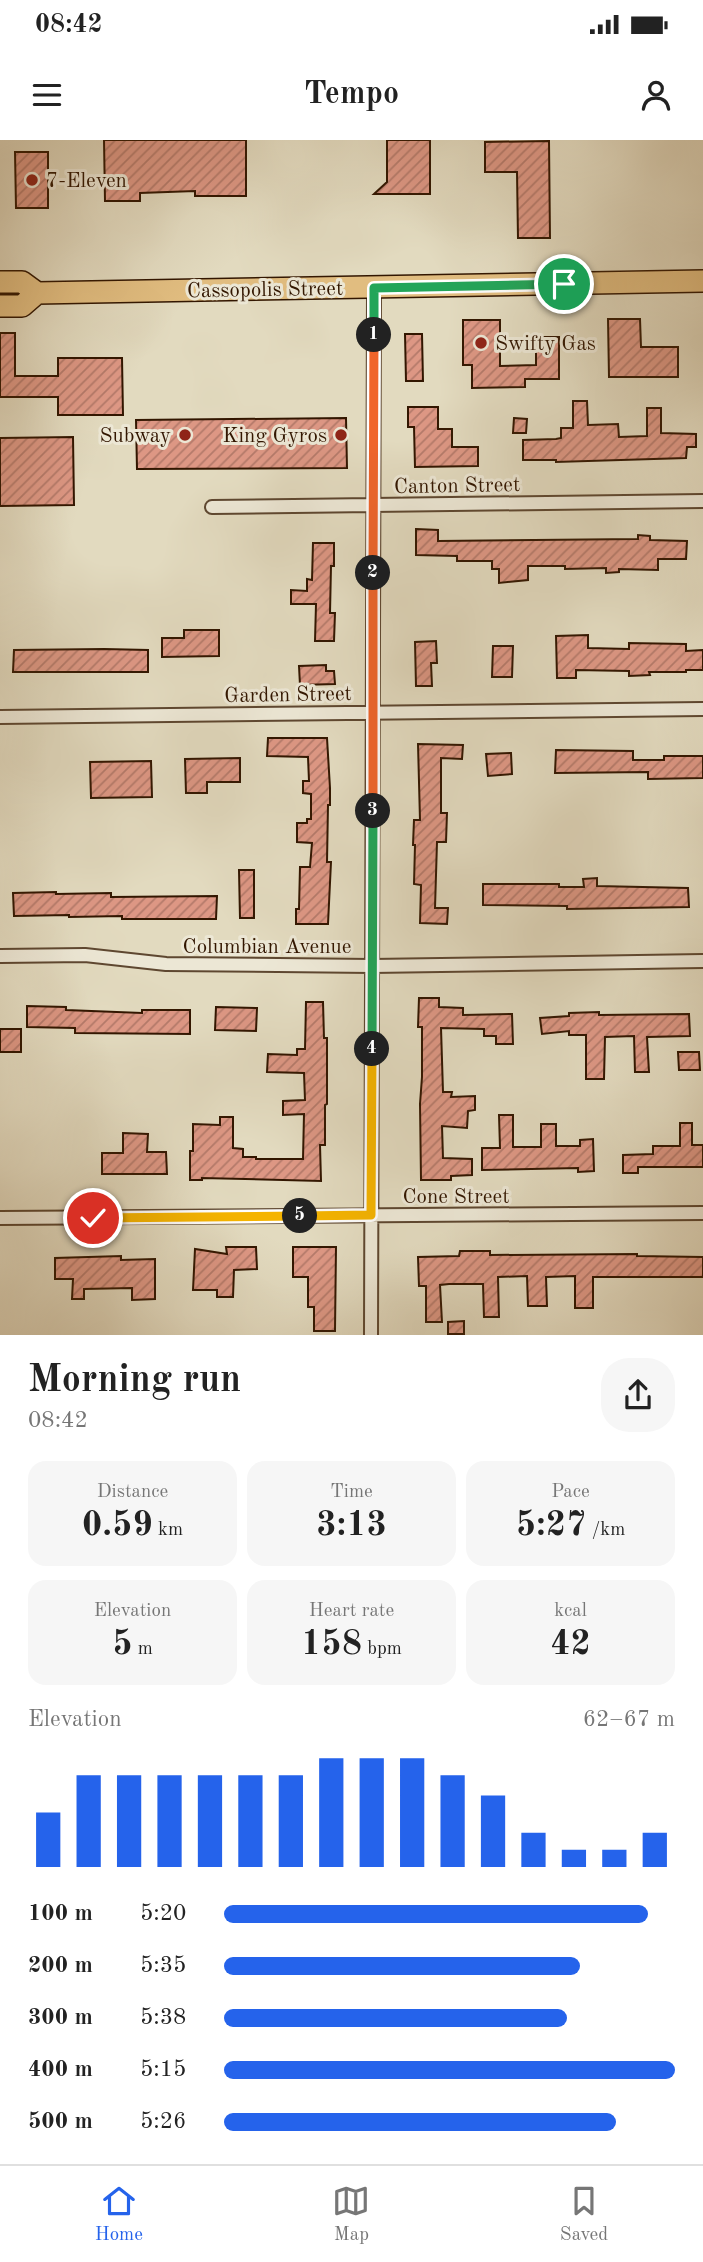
<!DOCTYPE html>
<html lang="en">
<head>
<meta charset="utf-8">
<style>
  :root { --surface:#fff; --page:#f6f6f6; --text:#222; --muted:#767676; --line:#e0e0e0; --accent:#2563eb }
  body { margin:0; font-family:"Old Standard TT",serif; background:var(--page); color:var(--text); height:100vh; display:flex; flex-direction:column; font-size:26px; white-space:nowrap }
  * { box-sizing:border-box; margin:0 }
  p { font-size:23px; color:var(--muted) }
  .icon { flex:none; width:38px; height:38px; fill:none; stroke:currentColor; stroke-width:2; stroke-linecap:round; stroke-linejoin:round }
  .map { position:relative; height:1195px; overflow:hidden }
  .sheet { display:flex; flex-direction:column; background:var(--surface); flex:1 }
  .sheet>* { flex:none }
  .pin { position:absolute; display:grid; place-items:center; width:60px; height:60px; color:#fff; margin:-30px; border:4px solid #fff; border-radius:50%; box-shadow:0 2px 7px #0007 }
  .km { position:absolute; width:35px; height:35px; margin:-18px; border-radius:50%; background:#222; color:#fff; font-size:19px; line-height:35px; text-align:center }
  .round { display:grid; place-items:center; flex:none; width:74px; height:74px; border-radius:28px; background:var(--page) }
  .summary { display:flex; align-items:center; justify-content:space-between; height:119px; padding:0 28px }
  h1 { font-size:38px; font-weight:800; line-height:52px }
  .metrics { display:grid; grid-template-columns:repeat(3,1fr); gap:10px; height:119px; padding:7px 28px }
  .metrics div { display:grid; align-content:center; border-radius:18px; background:var(--page); text-align:center }
  .metrics b { font-size:35px; font-weight:800 }
  .metrics small { font-size:19px; font-weight:400 }
  .metrics p { font-size:19px }
  .chart { height:196px; padding:14px 28px }
  .chart p { display:flex; justify-content:space-between }
  .chart svg { width:100%; height:126px; margin-top:7px; stroke:var(--accent); stroke-width:6 }
  ul { padding:0 28px; list-style:none; font-size:23px }
  li { display:grid; grid-template-columns:112px 84px 1fr; align-items:center; height:52px }
  li i { height:18px; border-radius:9px; background:var(--accent) }
  .status { display:flex; justify-content:space-between; align-items:center; height:49px; padding:0 35px; background:var(--surface); direction:ltr }
  .status svg { height:19px; fill:currentColor }
  header { display:flex; justify-content:space-between; align-items:center; height:91px; padding:0 28px; background:var(--surface); font-size:32px; font-weight:800 }
  .tab-bar { display:flex; justify-content:space-around; align-items:center; height:98px; border-top:2px solid var(--line); background:var(--surface); font-size:19px; color:var(--muted) }
  .tab-bar a { display:grid; justify-items:center; gap:4px }
  .tab-bar .current { color:var(--accent) }
  .map>svg:first-child { display:block }
  .building { fill:url(#building-hatch); stroke:#321600; stroke-width:2 }
  .lines { fill:none; stroke-linecap:round; stroke-linejoin:round }
  .minor-casing { stroke:#5e4730; stroke-width:16 }
  .primary-casing { stroke:#321600; stroke-width:24 }
  .minor { stroke:#ece7d5; stroke-width:12 }
  .primary { stroke:#e1bd80; stroke-width:21 }
  .split-1-casing { stroke:#fff; stroke-width:14 }
  .split-2-casing { stroke:#fff; stroke-width:14 }
  .split-3-casing { stroke:#fff; stroke-width:14 }
  .split-4-casing { stroke:#fff; stroke-width:14 }
  .split-5-casing { stroke:#fff; stroke-width:14 }
  .split-6-casing { stroke:#fff; stroke-width:14 }
  .split-1 { stroke:#22a559; stroke-width:9 }
  .split-2 { stroke:#f0652b; stroke-width:9 }
  .split-3 { stroke:#f0652b; stroke-width:9 }
  .split-4 { stroke:#22a559; stroke-width:9 }
  .split-5 { stroke:#f5b400; stroke-width:9 }
  .split-6 { stroke:#f5b400; stroke-width:9 }
  .poi-dot { fill:#8f2418; stroke:#ece7d5; stroke-width:2.5 }
  .labels { text-anchor:middle; stroke-width:6; stroke-linejoin:round; paint-order:stroke }
  .poi-label { font-size:21px; fill:#321600; stroke:#ece7d5; text-anchor:start }
  .street-label { font-size:21px; fill:#321600; stroke:#ece7d5 }
</style>
</head>
<body>
<div class="status"><b>08:42</b><svg viewBox="0 0 49 12"><path d="M0 12V9h3v3zM5 12V6h3v6zM10 12V3h3v9zM15 12V0h3v12zM26 1h20v11H26zM47 4h2v5h-2z"/></svg></div>
<header><svg class="icon" aria-label="menu" viewBox="0 0 24 24"><path d="M4 6h16M4 12h16M4 18h16"/></svg>Tempo<svg class="icon" aria-label="person" viewBox="0 0 24 24"><circle cx="12" cy="8" r="4"/><path d="M4 21q1-7 8-7t8 7"/></svg></header>
<div class="map">
<svg width="703" height="1195" viewBox="0 0 703 1195">
  <defs>
    <pattern id="building-hatch" width="6" height="6" patternUnits="userSpaceOnUse" patternTransform="scale(1.75)"><rect width="6" height="6" fill="#dd9784"/><path d="M-1 1l2-2M0 6l6-6M5 7l2-2" fill="none" stroke="#b47a6a"/></pattern>
  </defs>
  <rect width="100%" height="100%" fill="#e2dabf"/>
  <filter id="stains"><feTurbulence type="fractalNoise" baseFrequency=".00286" numOctaves="4"/><feColorMatrix values="0 0 0 0 .2 0 0 0 0 .09 0 0 0 0 .02 0 0 0 .5 -.17"/></filter>
  <radialGradient id="worn" r=".72"><stop offset=".6" stop-color="#630" stop-opacity="0"/><stop offset="1" stop-color="#630" stop-opacity=".3"/></radialGradient>
  <!-- building -->
  <path class="building" d="M104,0H246V56H195V51L140,53V61H105Z
    M387,0H430V54H374L387,42Z
    M549,1L550,98H518L517,32H485V2Z
    M15,12H48V68H16Z
    M608,179H640L641,207H678V237H609Z
    M463,180H500V226L536,225V197H559V239H525V247L472,248V225H463Z
    M0,193H15V236H58V218H122L123,275H58V257H0Z
    M405,194H422L423,241H406Z
    M573,261H587L588,285L618,284L619,297L647,296V268H661V293L696,294V307H687L686,318L556,322V320H523V300L556,299L561,298V288H573Z
    M408,267H438V289H452V307H478V326L415,327L414,287H408Z
    M346,278L347,328L137,329L136,280Z
    M514,278L527,279L526,293H513Z
    M73,297L74,365L0,366V298Z
    M416,389L438,390V401L638,399V395L650,396V400L687,401L686,419H658V430L619,429V432L606,433V428L565,429V426H528V440L499,443V429H492V421H457V416L416,415Z
    M313,403H334V426H331L330,473H335L334,501H315L316,464H291V450L307,451V439L312,440Z
    M184,490H219V516L162,517V498H184Z
    M588,495V508L629,509V503L686,504V511L703,510V530H686V532H649L650,535L629,536V531L576,530V538H557L556,496Z
    M436,501L437,523H431L432,546H416L415,502Z
    M493,506H513L512,537H492Z
    M104,509L148,510V532H13L14,510Z
    M326,525V531H334L335,544L300,545L299,526Z
    M268,598H327L330,648V665H328L327,722H331L328,784H296V769H299L300,727H310L312,703L297,702V683H307V679H311V654L303,653V641H309L308,617L267,616Z
    M418,604L463,605L462,619L441,618V673H447L446,702H437L435,768H448L447,784L420,783L421,745L414,744L415,705H413L414,680H420Z
    M556,610L633,611V620H664V616H703V638L648,639V632L555,633Z
    M511,613L512,634L488,636L486,614Z
    M240,618V642H207V653H186L185,619Z
    M151,621L152,657L91,658L90,622Z
    M239,730H254V778H240Z
    M597,738V746L688,748L689,767L567,769V766L483,765V744H559V747H584L583,739Z
    M56,752V754L111,753V757L217,756L216,779H122V776L69,777V775L14,776L13,753Z
    M419,858H439V867L463,868V875L512,874L513,904H496V896H484V889L441,888L443,952H452L451,957L475,956V970L468,971L467,988L442,986L443,1018L472,1019V1035L451,1036V1040H421L420,964L422,937V887H418Z
    M306,862H323L324,898H327V964L325,965V1005H320L321,1041L202,1038V1040H190V1011H193V984L220,985V977H233V1008L243,1009V1017H256V1019H303L304,974L283,975V961L305,960L304,933L267,932L268,914L297,915V909H305Z
    M27,866L66,867V870L142,873V870H190V894L75,893V888L27,887Z
    M216,867L257,868L256,891L215,890Z
    M599,872V875L689,874L690,896L647,897L649,932H635L634,896L605,897L604,939H586V895H569V891L542,894L540,878L569,876V873Z
    M0,889H21V912H0Z
    M678,912H699L700,930H679Z
    M499,975H513V1007H541V984H556V1006H580V1000L593,999L594,1031L578,1032V1028L482,1030V1008H500Z
    M680,983H692V1005H703V1027H638V1033H623V1015L653,1014V1006H680Z
    M123,993L148,994L147,1012H166L167,1034H102V1013H123Z
    M226,1107H256L257,1129L234,1130L233,1157H217V1150H193L195,1109L227,1114Z
    M293,1107H336L335,1191H314V1167H308V1137H293Z
    M460,1111H490V1115L637,1114V1116L703,1117V1137H593V1168H575V1136L546,1137L547,1166H528L527,1136L498,1137L499,1177H484L483,1144H449L440,1145L442,1182H426V1146H419L418,1117L459,1116Z
    M121,1116V1120L155,1119V1159L132,1160V1148L84,1149V1159H72L73,1139H55V1118Z
    M464,1181V1194H448V1182Z"/>
  <g class="lines">
    <!-- minor casing -->
    <g class="minor-casing">
      <path id="minor" d="M212,367L703,361
        M0,577L703,569
        M0,816L85,815L166,824L372,826L703,821
        M0,1078L703,1073
        M371,1195L374,148"/>
    </g>
    <!-- primary casing -->
    <g class="primary-casing">
      <path id="primary" d="M0,142H22L37,153L703,141
        M0,166H22L37,153"/>
    </g>
    <!-- minor -->
    <use href="#minor" class="minor"/>
    <!-- primary -->
    <use href="#primary" class="primary"/>
  </g>
  <g class="lines">
    <!-- split-1 casing -->
    <g class="split-1-casing">
      <path id="split-1" d="M374,195V148L564,144"/>
    </g>
    <!-- split-2 casing -->
    <g class="split-2-casing">
      <path id="split-2" d="M373,433L374,195"/>
    </g>
    <!-- split-3 casing -->
    <g class="split-3-casing">
      <path id="split-3" d="M373,671V433"/>
    </g>
    <!-- split-4 casing -->
    <g class="split-4-casing">
      <path id="split-4" d="M372,909L373,671"/>
    </g>
    <!-- split-5 casing -->
    <g class="split-5-casing">
      <path id="split-5" d="M300,1076L371,1075L372,909"/>
    </g>
    <!-- split-6 casing -->
    <g class="split-6-casing">
      <path id="split-6" d="M93,1078L300,1076"/>
    </g>
    <!-- split-1 -->
    <use href="#split-1" class="split-1"/>
    <!-- split-2 -->
    <use href="#split-2" class="split-2"/>
    <!-- split-3 -->
    <use href="#split-3" class="split-3"/>
    <!-- split-4 -->
    <use href="#split-4" class="split-4"/>
    <!-- split-5 -->
    <use href="#split-5" class="split-5"/>
    <!-- split-6 -->
    <use href="#split-6" class="split-6"/>
  </g>
  <!-- markers -->
  <g class="poi-dot">
    <circle cx="32" cy="40" r="7"/>
    <circle cx="481" cy="203" r="7"/>
    <circle cx="185" cy="295" r="7"/>
    <circle cx="341" cy="295" r="7"/>
  </g>
  <g class="labels">
    <!-- poi labels -->
    <g class="poi-label">
      <text x="46" y="47">7-Eleven</text>
      <text x="495" y="210">Swifty Gas</text>
      <text x="171" y="302" text-anchor="end">Subway</text>
      <text x="327" y="302" text-anchor="end">King Gyros</text>
    </g>
    <!-- street labels -->
    <g class="street-label">
      <text transform="translate(265 149) rotate(-1)" y="7">Cassopolis Street</text>
      <text transform="translate(457 345) rotate(-1)" y="7">Canton Street</text>
      <text transform="translate(288 554) rotate(-1)" y="7">Garden Street</text>
      <text x="267" y="813">Columbian Avenue</text>
      <text x="456" y="1063">Cone Street</text>
    </g>
  </g>
  <rect width="100%" height="100%" filter="url(#stains)"/>
  <rect width="100%" height="100%" fill="url(#worn)"/>
</svg>
<div class="pin" style="left:564px;top:144px;background:#1e9e55"><svg class="icon" aria-label="arrive" viewBox="0 0 24 24"><path d="M6 21V4h12l-3 4 3 4H6"/></svg></div>
<div class="pin" style="left:93px;top:1078px;background:#d93025"><svg class="icon" aria-label="check" viewBox="0 0 24 24"><path d="M5 12l5 5 9-10"/></svg></div>
<b class="km" style="left:374px;top:195px">1</b>
<b class="km" style="left:373px;top:433px">2</b>
<b class="km" style="left:373px;top:671px">3</b>
<b class="km" style="left:372px;top:909px">4</b>
<b class="km" style="left:300px;top:1076px">5</b>
</div>
<section class="sheet">
<div class="summary"><div><h1>Morning run</h1><p>08:42</p></div><a class="round"><svg class="icon" aria-label="share" viewBox="0 0 24 24"><path d="M12 15V3M7 8l5-5 5 5M5 13v7h14v-7"/></svg></a></div>
<div class="metrics">
<div><p>Distance</p><b>0.59<small> km</small></b></div>
<div><p>Time</p><b>3:13</b></div>
<div><p>Pace</p><b>5:27<small> /km</small></b></div>
</div>
<div class="metrics">
<div><p>Elevation</p><b>5<small> m</small></b></div>
<div><p>Heart rate</p><b>158<small> bpm</small></b></div>
<div><p>kcal</p><b>42</b></div>
</div>
<div class="chart"><p><span>Elevation</span>62–67 m</p>
<svg viewBox="0 0 160 44" preserveAspectRatio="none"><path d="M5 44V25M15 44V12M25 44V12M35 44V12M45 44V12M55 44V12M65 44V12M75 44V6M85 44V6M95 44V6M105 44V12M115 44V19M125 44V32M135 44V38M145 44V38M155 44V32"/></svg>
</div>
<ul>
<li><b>100 m</b>5:20<i style="width:94%"></i></li>
<li><b>200 m</b>5:35<i style="width:79%"></i></li>
<li><b>300 m</b>5:38<i style="width:76%"></i></li>
<li><b>400 m</b>5:15<i style="width:100%"></i></li>
<li><b>500 m</b>5:26<i style="width:87%"></i></li>
</ul>
</section>
<nav class="tab-bar">
<a class="current"><svg class="icon" aria-label="home" viewBox="0 0 24 24"><path d="M3 11l9-7 9 7M6 9v11h12V9"/></svg>Home</a>
<a><svg class="icon" aria-label="map" viewBox="0 0 24 24"><path d="M3 6l6-2 6 2 6-2v14l-6 2-6-2-6 2zM9 4v14M15 6v14"/></svg>Map</a>
<a><svg class="icon" aria-label="saved" viewBox="0 0 24 24"><path d="M7 4h10v16l-5-4-5 4z"/></svg>Saved</a>
</nav>
</body>
</html>
